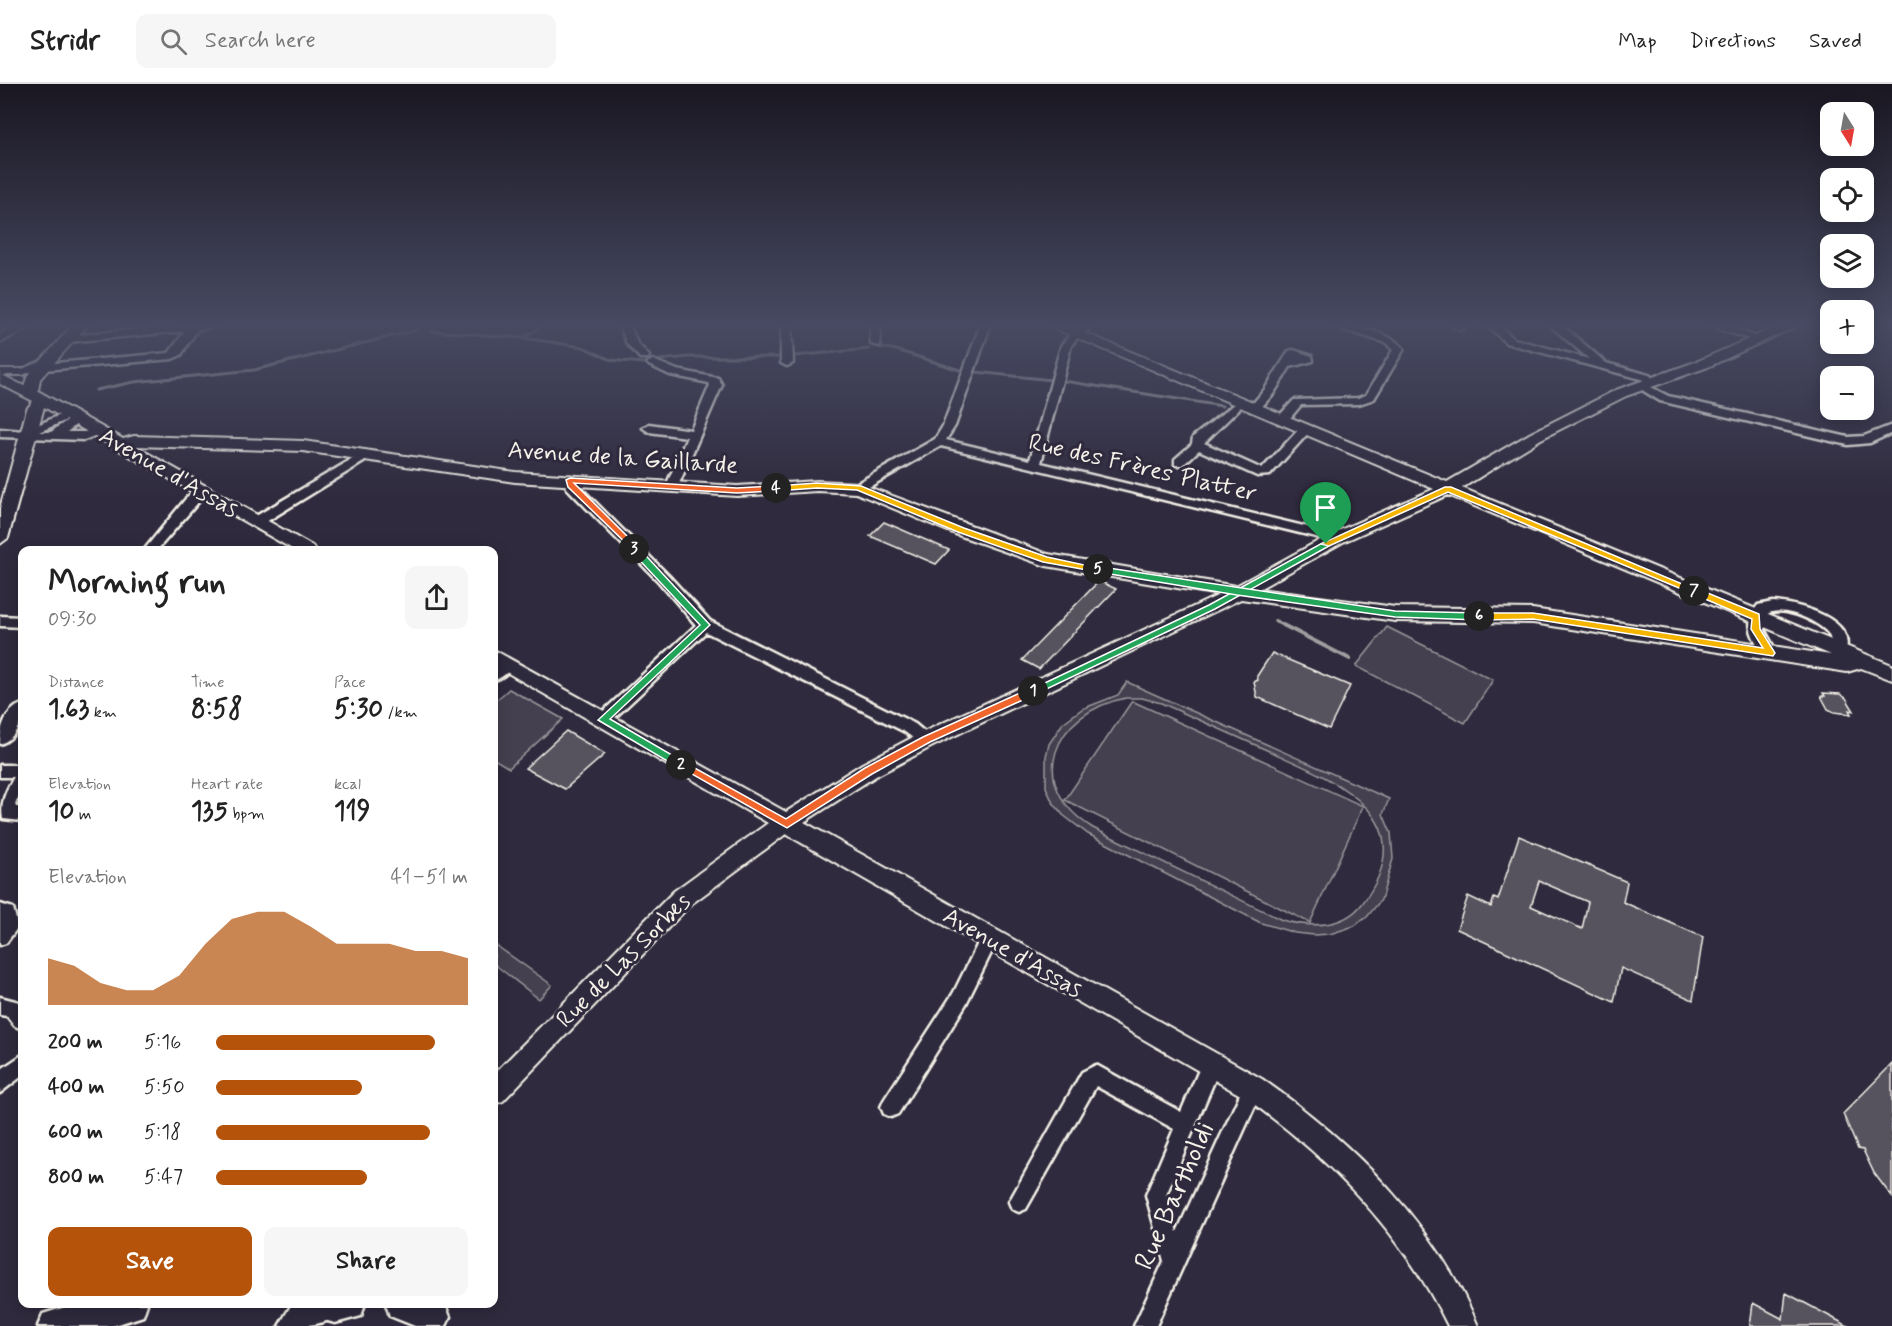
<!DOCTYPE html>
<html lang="en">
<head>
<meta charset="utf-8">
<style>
  :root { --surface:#fff; --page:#f6f6f6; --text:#222; --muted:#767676; --line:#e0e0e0; --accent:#b45309 }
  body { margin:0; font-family:Mynerve,sans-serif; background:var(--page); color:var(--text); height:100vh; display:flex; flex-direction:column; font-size:22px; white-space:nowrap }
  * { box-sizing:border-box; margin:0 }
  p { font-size:20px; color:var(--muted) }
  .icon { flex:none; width:33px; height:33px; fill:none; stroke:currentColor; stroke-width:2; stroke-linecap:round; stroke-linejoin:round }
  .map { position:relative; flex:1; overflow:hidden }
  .sheet { position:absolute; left:18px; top:462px; width:480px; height:762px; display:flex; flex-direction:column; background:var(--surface); border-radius:12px; box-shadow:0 3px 15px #0003 }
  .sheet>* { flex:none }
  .needle { width:39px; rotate:169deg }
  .controls { position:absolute; left:1820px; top:18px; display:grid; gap:12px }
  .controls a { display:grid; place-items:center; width:54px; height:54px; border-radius:12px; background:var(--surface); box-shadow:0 3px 15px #0003; font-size:30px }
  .pin { position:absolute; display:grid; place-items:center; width:51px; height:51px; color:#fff; margin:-62px -26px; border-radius:50% 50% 50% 0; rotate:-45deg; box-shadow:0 0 6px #0007 }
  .pin .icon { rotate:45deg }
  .km { position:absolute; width:30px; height:30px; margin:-15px; border-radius:50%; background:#222; color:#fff; font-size:16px; line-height:30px; text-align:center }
  .round { display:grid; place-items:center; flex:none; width:63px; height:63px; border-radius:12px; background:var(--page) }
  .head { display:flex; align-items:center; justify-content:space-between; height:102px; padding:0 30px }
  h1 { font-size:33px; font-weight:700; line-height:45px }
  .stats { display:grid; grid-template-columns:repeat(3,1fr); gap:9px; height:102px; padding:6px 30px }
  .stats div { display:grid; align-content:center }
  .stats b { font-size:26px; font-weight:700 }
  .stats small { font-size:16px; font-weight:400 }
  .stats p { font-size:16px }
  .chart { height:168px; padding:12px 30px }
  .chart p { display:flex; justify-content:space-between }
  .chart svg { width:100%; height:108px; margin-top:6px; fill:var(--accent); opacity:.7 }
  .action { display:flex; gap:12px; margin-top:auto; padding:12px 30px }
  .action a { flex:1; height:69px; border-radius:12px; background:var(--accent); color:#fff; font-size:24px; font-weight:700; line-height:69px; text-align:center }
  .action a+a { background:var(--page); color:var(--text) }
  ul { padding:0 30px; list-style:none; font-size:20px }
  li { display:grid; grid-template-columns:96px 72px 1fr; align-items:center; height:45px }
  li i { height:15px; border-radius:8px; background:var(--accent) }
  header { display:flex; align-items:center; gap:36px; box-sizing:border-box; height:84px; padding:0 30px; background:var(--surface); border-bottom:2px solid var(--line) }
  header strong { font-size:28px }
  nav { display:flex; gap:33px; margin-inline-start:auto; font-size:21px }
  .search { width:420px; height:54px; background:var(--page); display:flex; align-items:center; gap:15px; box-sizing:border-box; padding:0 21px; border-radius:12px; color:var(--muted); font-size:22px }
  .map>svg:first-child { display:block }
  .green { fill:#454050; stroke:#9c989c; stroke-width:1.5; fill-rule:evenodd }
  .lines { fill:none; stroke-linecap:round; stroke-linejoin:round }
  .stream-far1 { stroke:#a19ea0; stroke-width:3 }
  .stream { stroke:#a19ea0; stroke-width:4 }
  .building { fill:#56525f; stroke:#f4f1e8; stroke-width:1.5; fill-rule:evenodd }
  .pedestrian-casing { stroke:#f4f1e8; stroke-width:4 }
  .minor-casing { stroke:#f4f1e8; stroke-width:5 }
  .tertiary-casing { stroke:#f4f1e8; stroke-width:4 }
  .secondary-casing { stroke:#f4f1e8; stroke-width:5 }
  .pedestrian { fill:#2f2a3d; fill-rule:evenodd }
  .minor { fill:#2f2a3d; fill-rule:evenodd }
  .tertiary { fill:#2f2a3d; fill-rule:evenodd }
  .secondary { fill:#2f2a3d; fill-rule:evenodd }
  .split-1 { fill:#22a559; stroke:#fff; stroke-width:1.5 }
  .split-2 { fill:#f0652b; stroke:#fff; stroke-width:1.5 }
  .split-3 { fill:#22a559; stroke:#fff; stroke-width:1.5 }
  .split-4 { fill:#f0652b; stroke:#fff; stroke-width:1.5 }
  .split-5 { fill:#f5b400; stroke:#fff; stroke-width:1.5 }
  .split-6 { fill:#22a559; stroke:#fff; stroke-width:1.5 }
  .split-7 { fill:#f5b400; stroke:#fff; stroke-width:1.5 }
  .split-8 { fill:#f5b400; stroke:#fff; stroke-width:1.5 }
  .labels { text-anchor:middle; stroke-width:6; stroke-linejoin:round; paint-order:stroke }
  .street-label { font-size:24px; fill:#f4f1e8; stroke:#2f2a3d }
  .near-street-label { font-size:28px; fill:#f4f1e8; stroke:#2f2a3d }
</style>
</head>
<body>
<header>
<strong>Stridr</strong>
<div class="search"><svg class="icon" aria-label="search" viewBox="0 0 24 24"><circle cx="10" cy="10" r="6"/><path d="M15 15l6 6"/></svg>Search here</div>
<nav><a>Map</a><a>Directions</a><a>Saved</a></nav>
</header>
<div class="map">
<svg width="1892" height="1242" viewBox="0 0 1892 1242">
  <rect width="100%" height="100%" fill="#2f2a3d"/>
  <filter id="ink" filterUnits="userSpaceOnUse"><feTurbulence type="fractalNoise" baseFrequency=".0167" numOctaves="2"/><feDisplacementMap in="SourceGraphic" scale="12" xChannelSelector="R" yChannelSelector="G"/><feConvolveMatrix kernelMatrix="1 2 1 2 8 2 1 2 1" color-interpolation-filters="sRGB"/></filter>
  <g filter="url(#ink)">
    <!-- green -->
    <path class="green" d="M1387,543L1493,596L1465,639L1356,582Z
      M1127,598L1389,715L1383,730L1391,749L1393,775L1381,816L1367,833L1354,842L1330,850L1314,851L1295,849L1261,839L1088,750L1063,731L1052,717L1046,703V672L1049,660L1063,639L1082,625L1118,611ZM1126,614H1142L1161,619C1197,635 1233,651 1269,667C1334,696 1428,733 1362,820C1344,844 1309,844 1282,836L1093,744C1023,701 1053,628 1126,614Z
      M509,605L563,635L509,684L494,675V618Z
      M1132,617L1363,722L1310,839L1065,716Z
      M494,860L552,901L539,915L494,880Z"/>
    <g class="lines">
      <!-- stream-far1 -->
      <path class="stream-far1" d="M432,247L524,254L583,263L611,276L643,279
        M525,253L542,242
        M881,264L893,265L963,287
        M793,272L869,265
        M659,276L689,273H777
        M976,288L1052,296
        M1064,297L1222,322
        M96,306L134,298L254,286L417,246"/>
      <!-- stream -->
      <path class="stream" d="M1275,537L1350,575"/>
    </g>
    <!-- building -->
    <path class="building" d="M884,438L949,466L936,480L870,452Z
      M1099,497L1116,505L1039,585L1022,576Z
      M1272,569L1350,602L1329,645L1257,613L1254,598L1258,596L1257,592Z
      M1823,609L1840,610L1846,614L1854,627L1849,626L1851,630L1834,628L1828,625L1821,612H1825Z
      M566,647L605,670L565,705L525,684Z
      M1519,752L1627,798L1623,818L1703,853L1693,916L1621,884L1614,918L1457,845L1468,812L1491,823L1494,814L1498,816ZM1539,797L1588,818L1582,845L1531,822Z
      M1892,980V1113L1874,1089L1863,1066L1858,1065L1843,1030Z
      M1786,1209L1848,1242H1750L1753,1219L1783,1235Z"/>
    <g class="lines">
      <!-- pedestrian casing -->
      <g class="pedestrian-casing">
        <path id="pedestrian" d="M47,274L50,275V279L23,291H0V285H22Z"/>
      </g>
      <!-- minor casing -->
      <g class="minor-casing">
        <path id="minor" d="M172,242H214L197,246L181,271L172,275L44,286L38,283L44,280L169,269L185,247L67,258L62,255L67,252Z
          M620,242H630L637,259L649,272L648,274H640L627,260Z
          M781,242H791L793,279L787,282L781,279Z
          M870,242H880V262L871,260Z
          M980,242H990L955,342L946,356L1030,376L1061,262C1070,249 1077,242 1093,242L1076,255L1071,262L1041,379L1337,450L1344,454L1337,458L941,362L862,407H854V401L935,355L943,342Z
          M1332,242C1355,242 1389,247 1404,265L1374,315L1359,320L1301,321L1286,339H1278V333L1294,316L1358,314L1366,311L1393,266L1386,259Z
          M1452,242H1465V243L1460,246Z
          M1488,242H1500L1514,255L1589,275L1551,242H1563L1606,279L1649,291L1659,298L1657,300H1649L1641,295L1506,259Z
          M1710,242H1727L1763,255L1758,258Z
          M1293,266L1312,272L1313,277L1290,283L1274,309L1258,327H1250V323L1265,305L1289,267Z
          M653,276L677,286L718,294L722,301L678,402L672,406L666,402L687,353L649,348L643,344L649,340L691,346L710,301L709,299L670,291L649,281L647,279Z
          M1643,299L1668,312L1848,353L1864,352L1892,341V349L1870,359L1848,361L1660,317L1639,304L1637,302Z
          M1239,316L1245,319L1243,321L1204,359L1262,385L1301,343L1305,342L1311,346L1270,391L1257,392L1199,366L1183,381H1175V375L1192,360L1193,353Z
          M69,327L83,335L67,348H84L99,344L105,348L84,356L0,353V345L24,347ZM69,335L51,348H39Z
          M366,367L372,371L370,374L261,441H251L250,438L251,435Z
          M570,392L574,393L577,400L669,492L710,537L915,640L934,656L931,660H921L905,648L706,548L608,640H598L595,636L598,632L696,541L659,498L567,404L564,396Z
          M202,403L208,407L157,466H144L188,412Z
          M1773,518C1796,519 1861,535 1844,571H1834C1830,563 1833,555 1827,548C1816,536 1778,519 1765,532V547L1777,569L1775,573H1765C1754,555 1742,540 1758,521Z
          M0,532L22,533V543L0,542Z
          M507,575L514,580C510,587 501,595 494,596V583Z
          M22,620C24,635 16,655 0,660C0,645 5,626 22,620Z
          M0,681H22V707L15,720L16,723H22V737L3,735C0,719 6,707 14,693H0Z
          M0,820L13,824L18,843L6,859L0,861Z
          M989,847L995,849L998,855L966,920L898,1030L891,1033L884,1030L881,1023L884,1016L954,908L983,849Z
          M0,913L19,918L22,922V945L15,942L7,932L0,931Z
          M22,971V992L0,1009V986Z
          M1211,972L1218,974L1221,981L1166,1111L1177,1148L1246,997L1253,994L1260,997L1263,1004L1156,1242H1134L1164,1177L1146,1111L1174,1045L1096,1002L1026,1125L1019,1128L1012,1125L1009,1118L1082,988L1096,981L1181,1028L1204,974Z
          M292,1220H315L312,1226L321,1220H344L345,1223C334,1242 303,1242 279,1242Z"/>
      </g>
      <!-- tertiary casing -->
      <g class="tertiary-casing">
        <path id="tertiary" d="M13,242H31L0,259V249Z
          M72,242H87L40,295L38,307L123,355L134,352L303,357L515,388L737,402L817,397L858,399L1048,470L1236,502L1331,450L1434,405L1049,242H1068L1447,398L1531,349L1616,306L1698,277L1778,242H1797L1708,283L1626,312L1541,355L1462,404L1892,581V596L1861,584L1847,588L1533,539L1395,537L1241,515L933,662L876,692L804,738L1262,995C1351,1057 1436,1140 1478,1242H1448C1402,1148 1329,1073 1244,1013L786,750L690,821L503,1017L494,1020V990L674,807L768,739L494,581V566L786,728L862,680L919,650L1219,511L1046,482L955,450L856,409L817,407L737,412L515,398L303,367L135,362L312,462L315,466H294L44,323L8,454L0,460V424L27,325L33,317L0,300V290L24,302L28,291ZM1448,411L1831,571L1533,525L1395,523L1259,505L1343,458Z"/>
      </g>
      <!-- secondary casing -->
      <g class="secondary-casing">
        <path id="secondary" d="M75,1220H147L143,1232L112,1242H38L43,1230Z
          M306,1220H365L361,1232L335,1239L310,1232Z
          M386,1220H440L445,1221L450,1233L446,1242H415L390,1232Z"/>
      </g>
      <!-- pedestrian -->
      <use href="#pedestrian" class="pedestrian"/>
      <!-- minor -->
      <use href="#minor" class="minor"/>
      <!-- tertiary -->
      <use href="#tertiary" class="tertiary"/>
      <!-- secondary -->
      <use href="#secondary" class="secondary"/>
    </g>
  </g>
  <!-- sky -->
  <linearGradient id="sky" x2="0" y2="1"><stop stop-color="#1a1722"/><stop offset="0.58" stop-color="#474a62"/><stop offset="1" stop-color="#474a62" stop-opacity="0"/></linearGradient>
  <rect width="1892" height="416" fill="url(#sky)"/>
  <!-- split-1 -->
  <path class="split-1" d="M1326,457L1329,458V462L1215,525L1036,610L1028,607L1209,521Z"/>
  <!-- split-2 -->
  <path class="split-2" d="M1033,603L1037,607L1036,610L930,658L872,690L787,744L676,681L681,677L684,678L786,735L865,684L923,653Z"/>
  <!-- split-3 -->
  <path class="split-3" d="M631,462H637L710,541L610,635L684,678L686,681L681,685L598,636L700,541L631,467Z"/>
  <!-- split-4 -->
  <path class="split-4" d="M570,394L737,404L776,402L781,404L776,407L737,409L574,399L637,462L638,465L634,467L568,403L566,396Z"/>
  <!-- split-5 -->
  <path class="split-5" d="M817,399L861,402L964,444L1047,473L1103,485L1098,488L1043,478L958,448L857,406L817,404L776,407L772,404L776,402Z"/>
  <!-- split-6 -->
  <path class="split-6" d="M1095,482L1395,527L1479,529L1483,532L1479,536L1395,533L1237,511L1098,488L1094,485Z"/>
  <!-- split-7 -->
  <path class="split-7" d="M1691,505H1698L1759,530L1760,545L1775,569L1773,572L1533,535L1479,536L1474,532L1479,529H1533L1763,564L1751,545L1752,535L1691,509Z"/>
  <!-- split-8 -->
  <path class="split-8" d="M1445,403H1451L1699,507L1691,509L1448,408L1329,462L1321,460Z"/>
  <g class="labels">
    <!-- street labels -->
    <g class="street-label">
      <text transform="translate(623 373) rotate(4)" y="8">Avenue de la Gaillarde</text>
      <text transform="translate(1143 383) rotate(13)" y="8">Rue des Frères Platter</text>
      <text transform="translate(169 388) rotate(30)" y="8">Avenue d'Assas</text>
      <text transform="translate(1013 868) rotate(30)" y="8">Avenue d'Assas</text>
      <text transform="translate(623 876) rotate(-45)" y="8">Rue de Las Sorbes</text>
    </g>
    <!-- near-street labels -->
    <g class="near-street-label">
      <text transform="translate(1173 1111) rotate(-66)" y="10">Rue Bartholdi</text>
    </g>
  </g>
</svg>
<div class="controls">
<a><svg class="needle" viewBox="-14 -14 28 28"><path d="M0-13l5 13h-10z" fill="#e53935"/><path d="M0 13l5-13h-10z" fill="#767676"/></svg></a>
<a><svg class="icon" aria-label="locate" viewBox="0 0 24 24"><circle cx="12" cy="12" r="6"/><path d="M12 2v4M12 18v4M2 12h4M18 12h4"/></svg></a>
<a><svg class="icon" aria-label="layers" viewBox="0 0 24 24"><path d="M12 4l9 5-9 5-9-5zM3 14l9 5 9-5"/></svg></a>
<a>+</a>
<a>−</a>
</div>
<div class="pin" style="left:1326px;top:460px;background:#1e9e55"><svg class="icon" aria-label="arrive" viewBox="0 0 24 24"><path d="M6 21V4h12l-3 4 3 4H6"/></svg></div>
<b class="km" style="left:1033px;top:607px">1</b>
<b class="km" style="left:681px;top:681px">2</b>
<b class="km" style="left:634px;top:465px">3</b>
<b class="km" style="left:776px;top:404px">4</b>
<b class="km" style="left:1098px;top:485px">5</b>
<b class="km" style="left:1479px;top:532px">6</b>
<b class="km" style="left:1694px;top:507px">7</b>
<section class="sheet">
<div class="head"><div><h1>Morning run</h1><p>09:30</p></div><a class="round"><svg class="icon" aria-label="share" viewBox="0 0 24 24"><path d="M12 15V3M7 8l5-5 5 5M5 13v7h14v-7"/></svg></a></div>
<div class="stats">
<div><p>Distance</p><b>1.63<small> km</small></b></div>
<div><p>Time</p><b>8:58</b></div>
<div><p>Pace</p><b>5:30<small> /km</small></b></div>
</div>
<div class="stats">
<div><p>Elevation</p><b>10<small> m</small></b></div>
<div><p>Heart rate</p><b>135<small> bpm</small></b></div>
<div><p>kcal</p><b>119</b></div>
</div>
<div class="chart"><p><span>Elevation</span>41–51 m</p>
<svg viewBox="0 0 160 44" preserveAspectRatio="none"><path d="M0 44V25L10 28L20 35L30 38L40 38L50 32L60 19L70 9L80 6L90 6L100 12L110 19L120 19L130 19L140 22L150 22L160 25V44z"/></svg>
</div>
<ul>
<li><b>200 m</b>5:16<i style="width:87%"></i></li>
<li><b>400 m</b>5:50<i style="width:58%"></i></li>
<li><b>600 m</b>5:18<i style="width:85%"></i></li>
<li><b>800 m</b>5:47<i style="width:60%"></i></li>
</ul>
<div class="action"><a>Save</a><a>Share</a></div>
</section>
</div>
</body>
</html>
